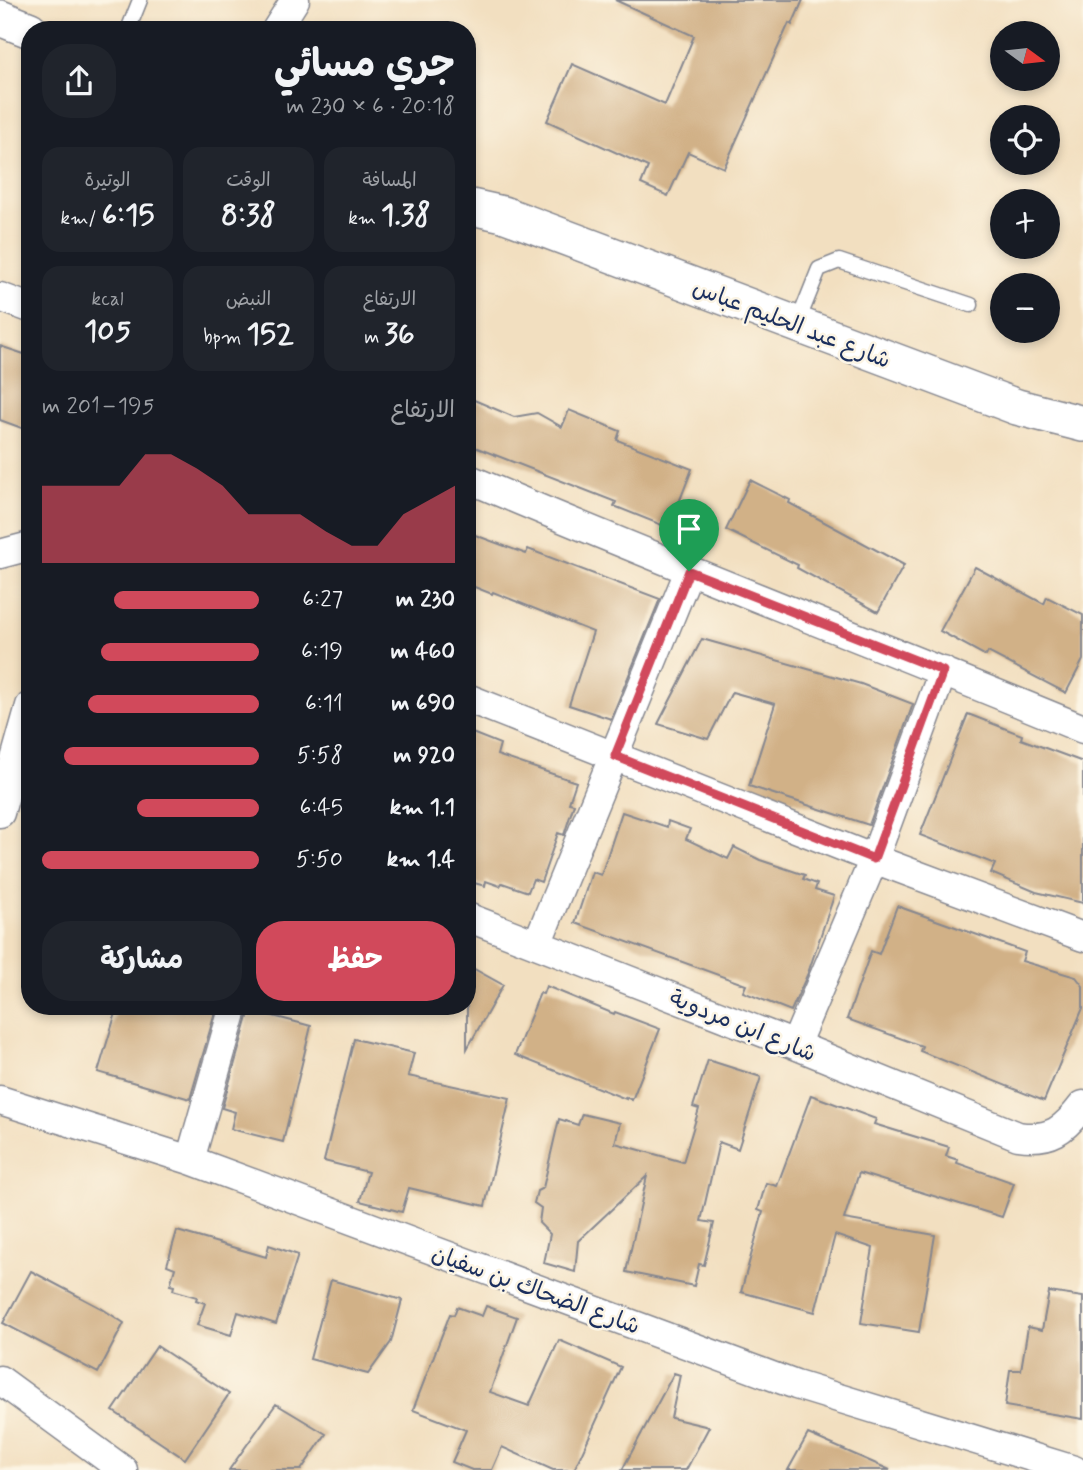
<!DOCTYPE html>
<html lang="ar">
<head>
<meta charset="utf-8">
<style>
  :root { --surface:#171b24; --page:#20242c; --text:#f1f3f6; --muted:#9ea1a6; --accent:#d1495b }
  body { margin:0; font-family:Mynerve,"Playpen Sans Arabic",sans-serif; background:var(--page); color:var(--text); direction:rtl; height:100vh; display:flex; flex-direction:column; font-size:26px; white-space:nowrap }
  * { box-sizing:border-box; margin:0 }
  p { font-size:23px; color:var(--muted) }
  .icon { flex:none; width:38px; height:38px; fill:none; stroke:currentColor; stroke-width:2; stroke-linecap:round; stroke-linejoin:round }
  .map { position:relative; flex:1; overflow:hidden; direction:ltr }
  .details { position:absolute; left:21px; top:21px; width:455px; height:994px; display:flex; flex-direction:column; background:var(--surface); border-radius:28px; box-shadow:0 4px 10px #0003; direction:rtl }
  .details>* { flex:none }
  .needle { width:46px; rotate:105deg }
  .controls { position:absolute; left:990px; top:21px; display:grid; gap:14px }
  .controls a { display:grid; place-items:center; width:70px; height:70px; border-radius:50%; background:var(--surface); box-shadow:0 4px 10px #0003; font-size:35px }
  .pin { position:absolute; display:grid; place-items:center; width:60px; height:60px; color:#fff; margin:-72px -30px; border-radius:50% 50% 50% 0; rotate:-45deg; box-shadow:0 0 7px #0007 }
  .pin .icon { rotate:45deg }
  .round { display:grid; place-items:center; flex:none; width:74px; height:74px; border-radius:28px; background:var(--page) }
  .head { display:flex; align-items:center; justify-content:space-between; height:119px; padding:0 21px }
  h1 { font-size:38px; font-weight:700; line-height:52px }
  .figures { display:grid; grid-template-columns:repeat(3,1fr); gap:10px; height:119px; padding:7px 21px }
  .figures div { display:grid; align-content:center; border-radius:18px; background:var(--page); text-align:center }
  .figures b { font-size:30px; font-weight:700 }
  .figures small { font-size:19px; font-weight:400 }
  .figures p { font-size:19px }
  .chart { height:196px; padding:14px 21px }
  .chart p { display:flex; justify-content:space-between }
  .chart svg { width:100%; height:126px; margin-top:7px; fill:var(--accent); opacity:.7 }
  .button { display:flex; gap:14px; margin-top:auto; padding:14px 21px }
  .button a { flex:1; height:80px; border-radius:28px; background:var(--accent); color:#fff; font-size:28px; font-weight:700; line-height:80px; text-align:center }
  .button a+a { background:var(--page); color:var(--text) }
  ul { padding:0 21px; list-style:none; font-size:23px }
  li { display:grid; grid-template-columns:112px 84px 1fr; align-items:center; height:52px }
  li i { height:18px; border-radius:9px; background:var(--accent) }
  .map>svg:first-child { display:block }
  .building { fill:#d1b187 }
  .lines { fill:none; stroke-linecap:round; stroke-linejoin:round }
  .service-casing { stroke:#86878f; stroke-width:17 }
  .minor-casing { stroke:#86878f; stroke-width:31 }
  .tertiary-casing { stroke:#86878f; stroke-width:38 }
  .service { stroke:#fff; stroke-width:14 }
  .minor { stroke:#fff; stroke-width:28 }
  .tertiary { stroke:#fff; stroke-width:35 }
  .route-casing { stroke:#fff; stroke-width:14 }
  .route { stroke:#d1495b; stroke-width:9 }
  .labels { text-anchor:middle; stroke-width:5; stroke-linejoin:round; paint-order:stroke }
  .street-label { font-size:23px; fill:#1b2f5e; stroke:#fcf5e5 }
</style>
</head>
<body>
<div class="map">
<svg width="1083" height="1470" viewBox="0 0 1083 1470">
  <rect width="100%" height="100%" fill="#fcf5e5"/>
  <filter id="ink" filterUnits="userSpaceOnUse"><feTurbulence type="fractalNoise" baseFrequency=".0143" numOctaves="2"/><feDisplacementMap in="SourceGraphic" scale="14" xChannelSelector="R" yChannelSelector="G"/><feConvolveMatrix kernelMatrix="1 2 1 2 8 2 1 2 1" color-interpolation-filters="sRGB"/></filter>
  <filter id="wash" filterUnits="userSpaceOnUse"><feTurbulence type="fractalNoise" baseFrequency=".00686" numOctaves="4" result="noise"/><feDisplacementMap in="SourceGraphic" scale="28" xChannelSelector="R" yChannelSelector="G"/><feGaussianBlur stdDeviation="1.57" result="paint"/><feColorMatrix in="noise" values="0 0 0 0 0 0 0 0 0 0 0 0 0 0 0 0 0 1.4 0 .05"/><feComposite in="paint" operator="in"/></filter>
  <g filter="url(#wash)">
    <rect width="100%" height="100%" fill="#f2dfc0"/>
    <g id="blocks">
      <!-- building -->
      <path class="building" d="M615,0H803L792,25L789,23L724,168L688,152L668,196L641,184L648,167L547,121L572,64L665,105L694,36Z
        M0,346L30,356V431L0,420Z
        M467,397L514,417L537,413L562,427L569,410L620,431L617,440L692,469L669,528L614,506L616,502L467,444Z
        M750,480L790,500L789,503L904,565L878,612L797,568L798,565L726,530Z
        M467,532L526,554L528,549L660,599L611,719L569,705L593,632L493,592L492,594L467,584Z
        M975,567L1044,604L1047,597L1083,615V660L1066,693L988,652L986,656L940,631Z
        M702,639L861,684L913,704L869,825L749,786L775,704L732,692L708,739L658,724Z
        M968,714L1022,735L1021,739L1083,762V903L1036,892L991,873L995,864L920,835Z
        M467,731L500,744L497,755L576,782L569,803L574,804L564,835L558,833L541,882L533,879L528,892L502,883L500,886L486,881L485,886L467,881Z
        M622,812L667,827L668,821L690,829L686,839L728,859L734,847L760,860L805,875L803,879L817,884L815,890L834,896L808,973L791,1011L743,992L746,985L575,923L592,872L601,875Z
        M897,906L1025,952L1022,961L1076,977L1083,986V1008L1044,1101L920,1051L922,1046L847,1019L871,951L879,954Z
        M467,965L503,985L467,1049Z
        M546,986L614,1014L615,1012L660,1029L632,1100L626,1097V1099L515,1055L540,993L543,994Z
        M118,1006H217L190,1099L98,1072Z
        M250,1010L311,1026L283,1142L231,1129L235,1112L222,1108Z
        M354,1039L414,1053L408,1076L510,1098L485,1206L409,1188L402,1212L360,1201L368,1172L324,1161Z
        M708,1060L761,1077L738,1149L719,1142L701,1221L714,1223L704,1265L699,1264L694,1286L626,1272L647,1176L578,1241L575,1272L544,1263L550,1234L539,1223L541,1208L534,1203L537,1191L543,1188L559,1119L578,1125L582,1114L620,1123L615,1143L683,1162L699,1109L693,1107Z
        M811,1095L876,1119L874,1124L949,1147L946,1156L958,1160L957,1163L1014,1183L1002,1217L859,1173L844,1219L935,1235L919,1332L861,1323L873,1248L835,1235L815,1312L741,1292L763,1212L758,1210L766,1183L777,1186Z
        M177,1231L266,1257L269,1245L298,1255L276,1324L238,1312L231,1335L197,1325L205,1303L196,1300L197,1297L173,1290L174,1286L170,1285L175,1268L167,1265Z
        M31,1271L101,1308L124,1323L98,1373L3,1323Z
        M331,1280L402,1300L391,1342L368,1374L310,1359Z
        M1049,1292L1083,1297V1419L1005,1406L1010,1370H1021L1028,1327L1042,1330Z
        M486,1306L517,1317L490,1392L529,1406L559,1340L621,1367L574,1470H553L502,1447L492,1470H472L452,1462L466,1430L413,1410L450,1314L454,1315L457,1307L482,1316Z
        M157,1346L229,1394L185,1459L113,1411Z
        M674,1373L680,1375L671,1418L709,1427L686,1470H622Z
        M276,1404L326,1434L301,1470H229Z
        M808,1434L890,1470H788Z"/>
    </g>
  </g>
  <g filter="url(#ink)">
    <use href="#blocks" fill-opacity="0" stroke="#86878f" stroke-width="2"/>
    <g class="lines">
      <!-- service casing -->
      <g class="service-casing">
        <path id="service" d="M128,30L140,0
          M797,324L819,269L839,261L971,305"/>
      </g>
      <!-- minor casing -->
      <g class="minor-casing">
        <path id="minor" d="M276,30L295,0
          M0,297L30,308
          M467,478C671,566 878,644 1083,729
          M0,554L30,546
          M467,698L874,859L1083,937
          M0,813L30,706
          M467,917L795,1045L1018,1136C1051,1141 1064,1130 1083,1105
          M537,944L689,571
          M795,1045L874,859L943,671
          M0,1100L190,1160L796,1385L1074,1470
          M190,1160L234,1006
          M0,1380L123,1470"/>
      </g>
      <!-- tertiary casing -->
      <g class="tertiary-casing">
        <path id="tertiary" d="M0,18L30,30
          M467,206L503,214L1017,407L1083,424"/>
      </g>
      <!-- service -->
      <use href="#service" class="service"/>
      <!-- minor -->
      <use href="#minor" class="minor"/>
      <!-- tertiary -->
      <use href="#tertiary" class="tertiary"/>
    </g>
  </g>
  <g class="lines" filter="url(#ink)">
    <!-- route casing -->
    <g class="route-casing">
      <path id="route" d="M689,571L943,671L874,859L615,756Z"/>
    </g>
    <!-- route -->
    <use href="#route" class="route"/>
  </g>
  <g class="labels">
    <!-- street labels -->
    <g class="street-label">
      <text transform="translate(792 323) rotate(21)" y="8">شارع عبد الحليم عباس</text>
      <text transform="translate(743 1025) rotate(22)" y="8">شارع ابن مردوية</text>
      <text transform="translate(536 1289) rotate(20)" y="8">شارع الضحاك بن سفيان</text>
    </g>
  </g>
</svg>
<div class="controls">
<a><svg class="needle" viewBox="-14 -14 28 28"><path d="M0-13l5 13h-10z" fill="#e53935"/><path d="M0 13l5-13h-10z" fill="#9ea1a6"/></svg></a>
<a><svg class="icon" aria-label="locate" viewBox="0 0 24 24"><circle cx="12" cy="12" r="6"/><path d="M12 2v4M12 18v4M2 12h4M18 12h4"/></svg></a>
<a>+</a>
<a>−</a>
</div>
<div class="pin" style="left:689px;top:571px;background:#1e9e55"><svg class="icon" aria-label="arrive" viewBox="0 0 24 24"><path d="M6 21V4h12l-3 4 3 4H6"/></svg></div>
<section class="details">
<div class="head"><div><h1>جري مسائي</h1><p>20:18 · 6 × 230 m</p></div><a class="round"><svg class="icon" aria-label="share" viewBox="0 0 24 24"><path d="M12 15V3M7 8l5-5 5 5M5 13v7h14v-7"/></svg></a></div>
<div class="figures">
<div><p>المسافة</p><b>1.38<small> km</small></b></div>
<div><p>الوقت</p><b>8:38</b></div>
<div><p>الوتيرة</p><b>6:15<small> /km</small></b></div>
</div>
<div class="figures">
<div><p>الارتفاع</p><b>36<small> m</small></b></div>
<div><p>النبض</p><b>152<small> bpm</small></b></div>
<div><p>kcal</p><b>105</b></div>
</div>
<div class="chart"><p><span>الارتفاع</span>195–201 m</p>
<svg viewBox="0 0 160 44" preserveAspectRatio="none"><path d="M0 44V17L10 17L20 17L30 17L40 6L50 6L60 11L70 17L80 27L90 27L100 27L110 33L120 38L130 38L140 27L150 22L160 17V44z"/></svg>
</div>
<ul>
<li><b>230 m</b>6:27<i style="width:67%"></i></li>
<li><b>460 m</b>6:19<i style="width:73%"></i></li>
<li><b>690 m</b>6:11<i style="width:79%"></i></li>
<li><b>920 m</b>5:58<i style="width:90%"></i></li>
<li><b>1.1 km</b>6:45<i style="width:56%"></i></li>
<li><b>1.4 km</b>5:50<i style="width:100%"></i></li>
</ul>
<div class="button"><a>حفظ</a><a>مشاركة</a></div>
</section>
</div>
</body>
</html>
